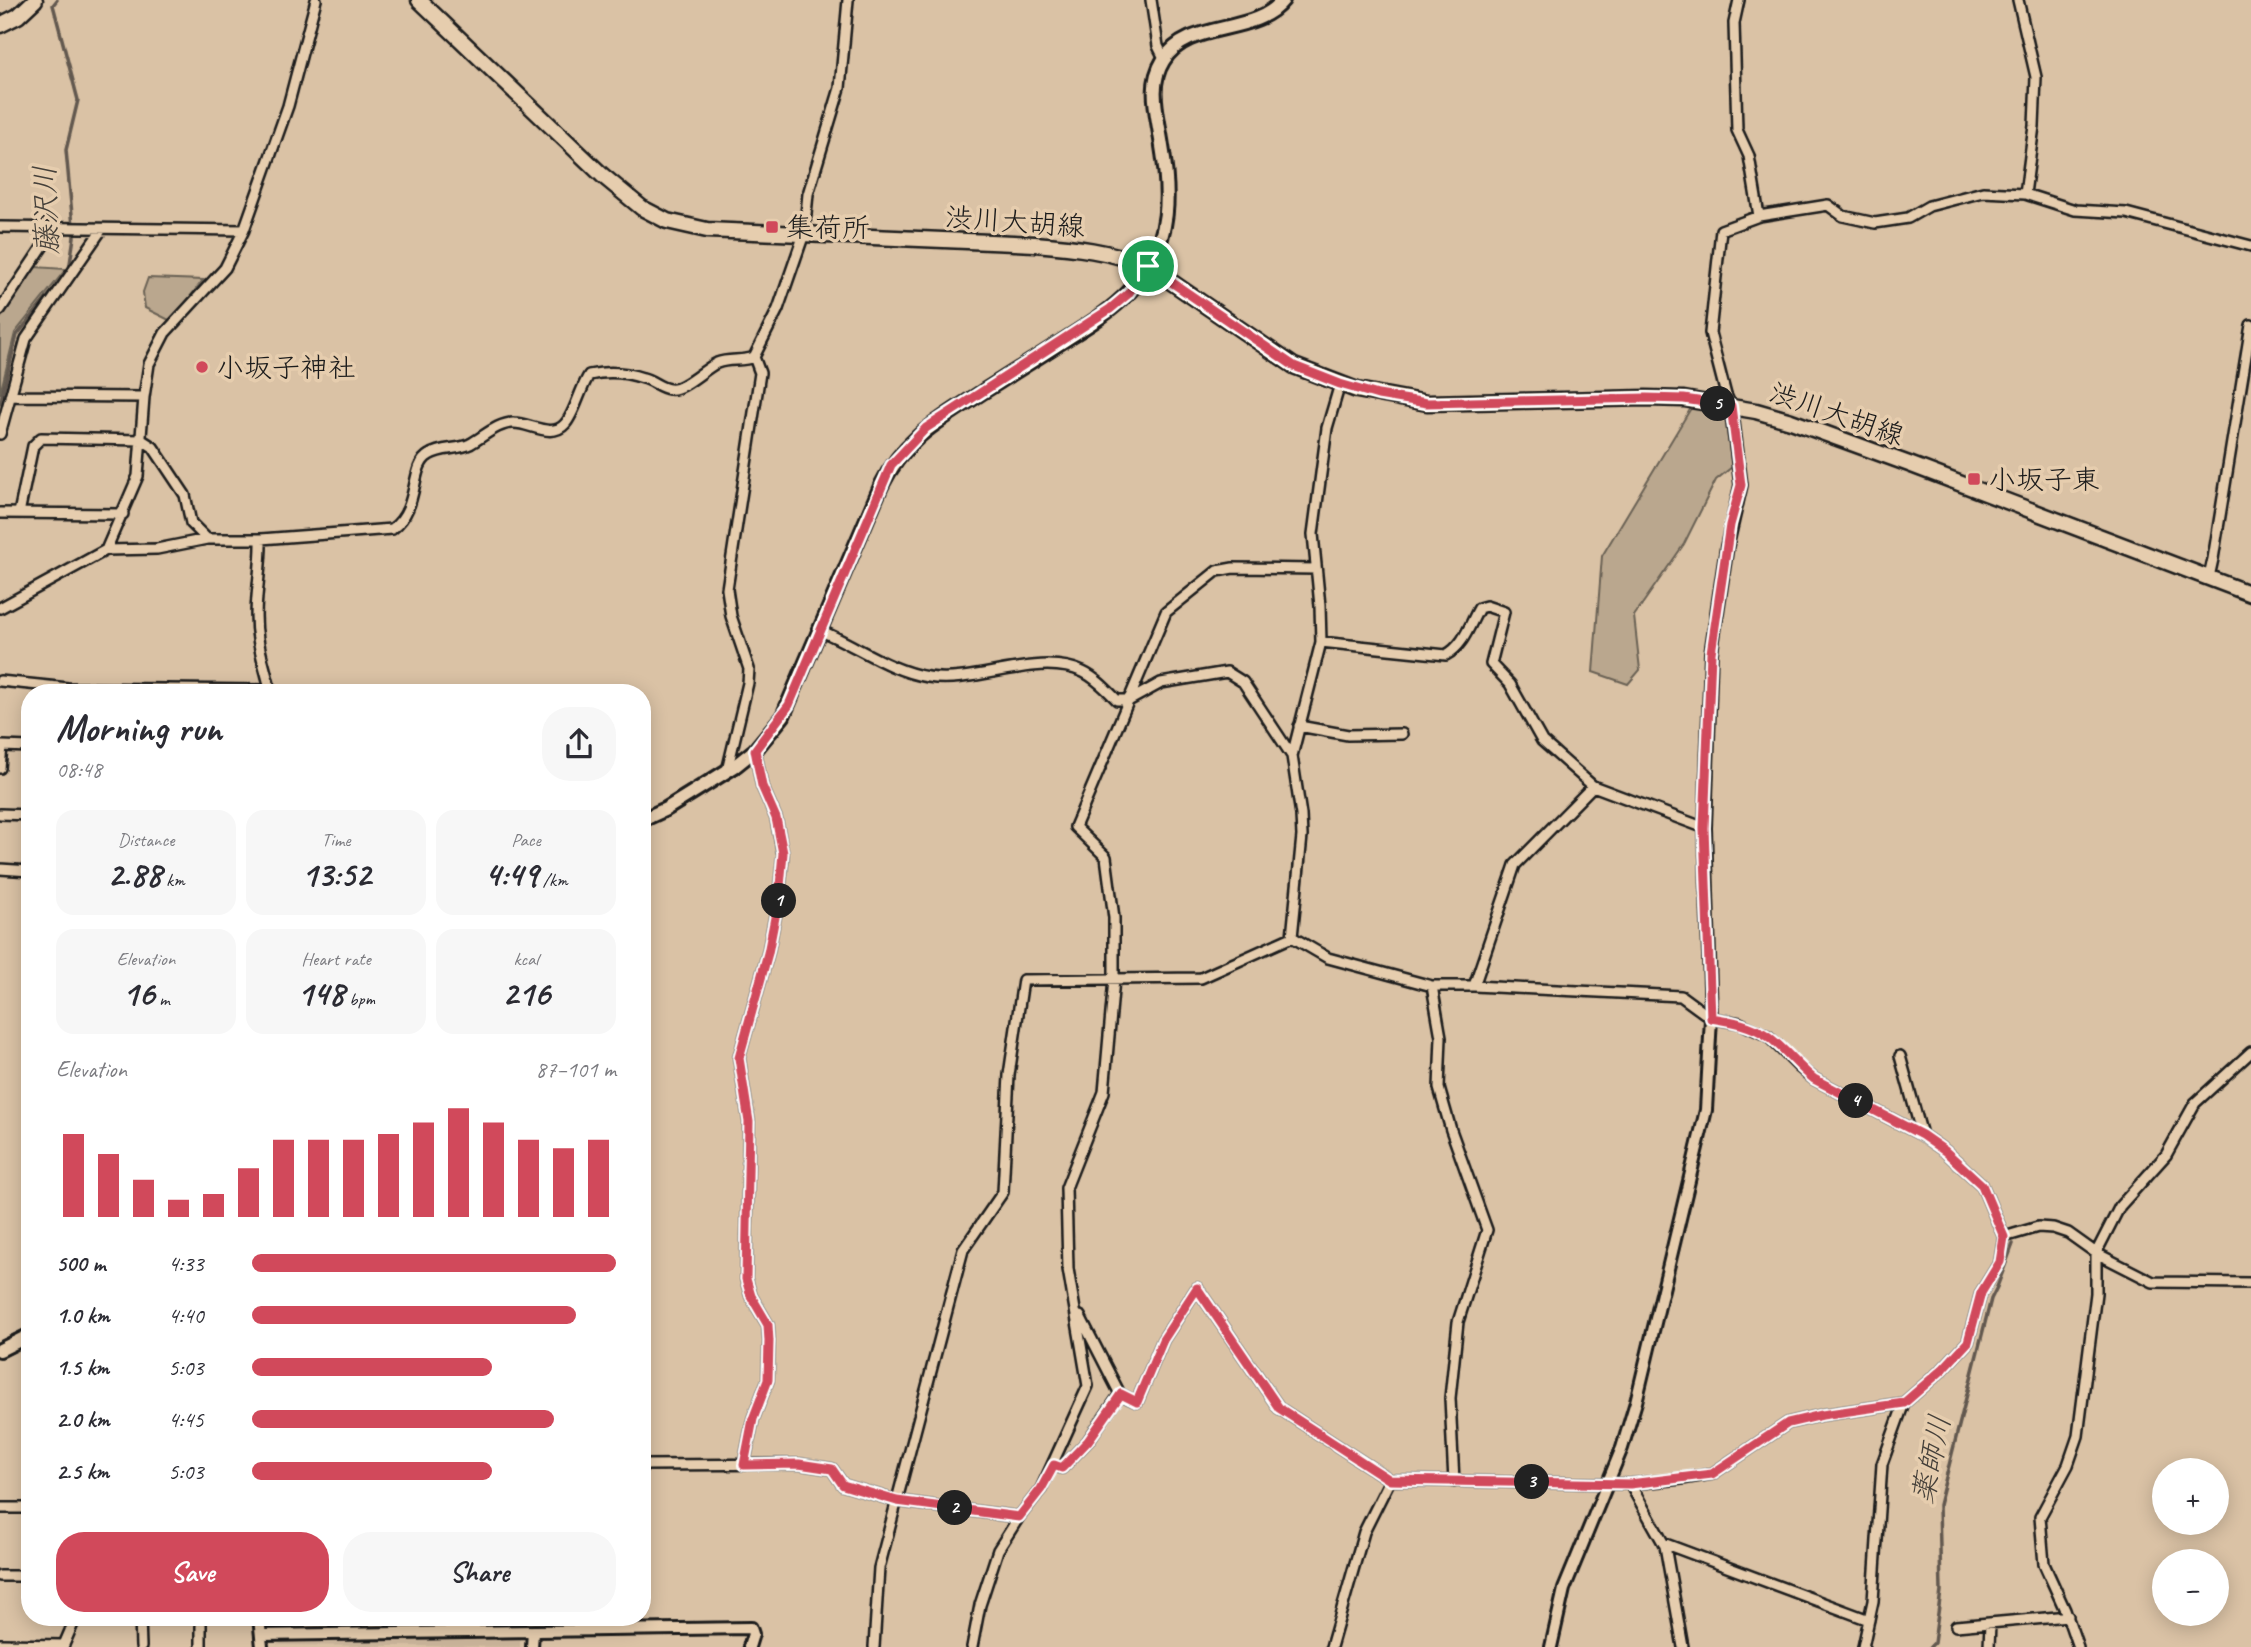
<!DOCTYPE html>
<html lang="en">
<head>
<meta charset="utf-8">
<style>
  :root { --surface:#fff; --page:#f7f7f7; --text:#2b2b33; --muted:#7c7c81; --accent:#d1495b }
  body { margin:0; font-family:Caveat,"Klee One",sans-serif; background:var(--page); color:var(--text); height:100vh; display:flex; flex-direction:column; font-size:26px; white-space:nowrap }
  * { box-sizing:border-box; margin:0 }
  p { font-size:23px; color:var(--muted) }
  .icon { flex:none; width:38px; height:38px; fill:none; stroke:currentColor; stroke-width:2; stroke-linecap:round; stroke-linejoin:round }
  .map { position:relative; flex:1; overflow:hidden }
  .side { position:absolute; left:21px; top:684px; width:630px; height:942px; display:flex; flex-direction:column; background:var(--surface); border-radius:28px; box-shadow:0 4px 18px #0003 }
  .side>* { flex:none }
  .tools { position:absolute; left:2152px; top:1458px; display:grid; gap:14px }
  .tools a { display:grid; place-items:center; width:77px; height:77px; border-radius:50%; background:var(--surface); box-shadow:0 4px 18px #0003; font-size:35px }
  .pin { position:absolute; display:grid; place-items:center; width:60px; height:60px; color:#fff; margin:-30px; border:4px solid #fff; border-radius:50%; box-shadow:0 2px 7px #0007 }
  .km { position:absolute; width:35px; height:35px; margin:-18px; border-radius:50%; background:#222; color:#fff; font-size:19px; line-height:35px; text-align:center }
  .round { display:grid; place-items:center; flex:none; width:74px; height:74px; border-radius:28px; background:var(--page) }
  .headline { display:flex; align-items:center; justify-content:space-between; height:119px; padding:0 35px }
  h1 { font-size:38px; font-weight:800; line-height:52px }
  .metrics { display:grid; grid-template-columns:repeat(3,1fr); gap:10px; height:119px; padding:7px 35px }
  .metrics div { display:grid; align-content:center; border-radius:18px; background:var(--page); text-align:center }
  .metrics b { font-size:35px; font-weight:800 }
  .metrics small { font-size:19px; font-weight:400 }
  .metrics p { font-size:19px }
  .chart { height:196px; padding:14px 35px }
  .chart p { display:flex; justify-content:space-between }
  .chart svg { width:100%; height:126px; margin-top:7px; stroke:var(--accent); stroke-width:6 }
  .button { display:flex; gap:14px; margin-top:auto; padding:14px 35px }
  .button a { flex:1; height:80px; border-radius:28px; background:var(--accent); color:#fff; font-size:28px; font-weight:800; line-height:80px; text-align:center }
  .button a+a { background:var(--page); color:var(--text) }
  ul { padding:0 35px; list-style:none; font-size:23px }
  li { display:grid; grid-template-columns:112px 84px 1fr; align-items:center; height:52px }
  li i { height:18px; border-radius:9px; background:var(--accent) }
  .map>svg:first-child { display:block }
  .built { fill:#cab49a }
  .green { fill:#baa78e; stroke:#6b6255; stroke-width:2 }
  .lines { fill:none; stroke-linecap:round; stroke-linejoin:round }
  .stream { stroke:#62594f; stroke-width:3.5 }
  .minor-casing { stroke:#1c1c1c; stroke-width:14 }
  .tertiary-casing { stroke:#1c1c1c; stroke-width:16 }
  .secondary-casing { stroke:#1c1c1c; stroke-width:18 }
  .primary-casing { stroke:#1c1c1c; stroke-width:19 }
  .minor { stroke:#e6cdae; stroke-width:9 }
  .tertiary { stroke:#e6cdae; stroke-width:10 }
  .secondary { stroke:#e6cdae; stroke-width:12 }
  .primary { stroke:#e6cdae; stroke-width:14 }
  .route-casing { stroke:#fff; stroke-width:14 }
  .route { stroke:#d1495b; stroke-width:9 }
  .poi-dot { fill:#d1495b; stroke:#e6cdae; stroke-width:2.5 }
  .labels { text-anchor:middle; stroke-width:7; stroke-linejoin:round; paint-order:stroke }
  .street-label { font-size:28px; fill:#1c1c1c; stroke:#e6cdae }
  .poi-label { font-size:28px; fill:#1c1c1c; stroke:#e6cdae; text-anchor:start }
  .water-label { font-size:30px; font-style:italic; fill:#45403a; stroke:#e6cdae }
</style>
</head>
<body>
<div class="map">
<svg width="2251" height="1647" viewBox="0 0 2251 1647">
  <rect width="100%" height="100%" fill="#dac2a5"/>
  <filter id="ink" filterUnits="userSpaceOnUse"><feTurbulence type="fractalNoise" baseFrequency=".0143" numOctaves="2"/><feDisplacementMap in="SourceGraphic" scale="14" xChannelSelector="R" yChannelSelector="G"/><feConvolveMatrix kernelMatrix="1 2 1 2 8 2 1 2 1" color-interpolation-filters="sRGB"/></filter>
  <g filter="url(#ink)">
    <!-- built -->
    <path class="built" d="M520,1638V1647L276,1645L281,1643Z"/>
    <!-- green -->
    <path class="green" d="M35,267L66,269L15,333L0,394V319Z
      M148,278L203,280L171,321L145,308L143,292Z
      M1691,408L1724,410L1732,467L1716,480L1684,544L1634,616L1640,670L1628,684L1593,672L1602,556Z"/>
    <g class="lines">
      <!-- stream -->
      <path class="stream" d="M0,403L17,335L69,270L74,237L66,150L78,100L53,5L57,0
        M1930,1647L1934,1643L1941,1591L1939,1505L1991,1299L1997,1287L2013,1244"/>
      <!-- minor casing -->
      <g class="minor-casing">
        <path id="minor" d="M1151,0L1158,46L1164,58
          M1739,0L1734,23L1737,130L1749,156L1759,216
          M2018,0L2036,77L2034,126L2025,194
          M0,227L244,230
          M0,310L55,228
          M10,396L144,397
          M1731,406L1726,395L1710,333L1721,230L1759,216L1828,205L1843,216L1875,223L1908,218L1929,206L1983,192L2025,194L2075,210L2126,213L2251,246
          M0,434L26,339L102,229
          M0,513L123,514
          M19,513L33,446L41,438L142,440L153,447L185,495L191,523L207,539
          M261,539C262,572 252,607 258,639C261,657 267,675 271,693
          M106,550L138,476L144,397L149,364L165,333L225,268L244,230L288,106L316,0
          M2209,577L2213,559L2251,325
          M0,608L106,550L157,549L207,539H261L392,529C421,508 409,466 429,455C441,447 458,450 470,444C483,437 499,422 514,423C530,423 552,439 565,424C574,415 580,389 589,375C606,371 626,372 643,378C652,380 660,388 669,389C682,392 704,369 717,363C729,358 742,362 754,357L778,309L804,234L808,194L840,88L848,0
          M819,630C856,645 889,671 928,677C976,685 1038,651 1083,672C1096,678 1107,690 1117,700H1130L1161,683L1227,672L1243,682L1292,756
          M1321,642L1446,655C1464,645 1469,626 1479,608L1486,606L1504,612L1491,664L1510,684L1542,741L1593,786L1705,828
          M0,681L68,688L271,690
          M1299,726L1348,735L1402,734
          M0,768L2,746L30,747
          M727,771L748,683L749,669L731,616L727,589L760,373L754,357
          M0,814L30,815
          M0,869L30,871
          M1292,937L1328,958L1432,986H1474L1681,996L1711,1018L1740,1023L1768,1036L1799,1067L1814,1079L1922,1135L1945,1151L1982,1185L2004,1237L2000,1262L1981,1293L1968,1342L1943,1369L1904,1403L1882,1464L1873,1601L1863,1647
          M1292,937L1302,836L1301,815L1292,756L1321,642L1320,606L1313,534L1327,428L1340,384
          M1432,986L1441,1037L1439,1088L1451,1130L1487,1230L1458,1322L1450,1398L1454,1482
          M1474,986L1515,865L1593,786
          M1900,1056L1922,1135
          M2004,1237L2038,1227L2053,1228L2068,1233L2096,1253L2153,1282L2251,1283
          M1080,1316L1120,1394L1137,1402L1163,1340L1197,1288L1279,1408L1390,1480L1630,1484L1682,1479L1712,1474L1788,1423L1822,1415L1904,1403
          M642,1465L799,1464L832,1469L843,1485L897,1501L1019,1517
          M744,1465L753,1419L768,1380L769,1341L768,1325L751,1296L746,1279L749,1122L739,1058L768,953L779,897L783,854L776,818L762,786L755,750
          M1054,1465L1062,1468L1088,1441L1120,1394
          M1630,1484L1665,1546L1683,1647
          M0,1508H30
          M1663,1543L1869,1620
          M0,1576H30
          M140,1617L141,1647
          M1956,1626L2068,1616
          M0,1644L64,1645
          M63,1647L76,1617
          M201,1647V1617
          M874,1647L879,1568L963,1250L1003,1192L1009,1075L1023,980L1201,978L1292,937
          M972,1647L980,1605L998,1550L1019,1517L1041,1489L1088,1386L1068,1269L1066,1188L1104,1092L1114,979V918L1106,857L1075,827L1166,612L1217,571L1233,568L1316,569
          M1331,1647L1364,1532L1390,1480
          M1989,1647L1990,1623
          M2078,1647L2065,1610L2044,1564L2040,1517L2068,1465L2078,1436L2096,1293V1253L2120,1206L2166,1155L2195,1103L2251,1052"/>
      </g>
      <!-- tertiary casing -->
      <g class="tertiary-casing">
        <path id="tertiary" d="M259,1617L262,1647
          M261,1635L751,1628L753,1634L749,1647
          M532,1647L533,1632
          M1551,1647L1564,1589L1622,1448L1636,1402L1706,1110L1711,1018L1705,828L1711,653L1727,546L1741,485L1731,406"/>
      </g>
      <!-- secondary casing -->
      <g class="secondary-casing">
        <path id="secondary" d="M642,820L666,809L735,766L755,750L783,716L881,486C905,437 940,420 984,391C1013,373 1041,355 1069,337C1090,324 1112,310 1129,292C1176,242 1170,191 1159,128C1155,105 1150,82 1163,61C1188,19 1254,37 1283,0
          M0,1350L30,1335"/>
      </g>
      <!-- primary casing -->
      <g class="primary-casing">
        <path id="primary" d="M419,0L602,175L642,208L667,221L707,230L1035,244C1074,247 1111,251 1148,266L1294,366L1357,390L1427,403L1646,398L1684,399L1756,411L1791,421L1909,464L2251,594
          M0,25L18,16L35,0"/>
      </g>
      <!-- minor -->
      <use href="#minor" class="minor"/>
      <!-- tertiary -->
      <use href="#tertiary" class="tertiary"/>
      <!-- secondary -->
      <use href="#secondary" class="secondary"/>
      <!-- primary -->
      <use href="#primary" class="primary"/>
    </g>
  </g>
  <g class="lines" filter="url(#ink)">
    <!-- route casing -->
    <g class="route-casing">
      <path id="route" d="M1148,266L1294,366L1340,384L1378,395L1427,403L1646,398L1684,399L1731,406L1741,485L1730,525L1711,653L1704,828L1711,1018C1731,1021 1752,1025 1769,1037C1785,1049 1798,1066 1814,1079L1922,1135L1945,1151L1982,1185L2004,1237L2000,1262L1981,1293L1968,1342L1943,1369L1904,1403L1822,1415L1788,1423L1712,1474L1630,1484L1390,1480L1279,1408L1197,1288L1163,1340L1137,1402L1121,1394L1088,1441L1062,1468L1054,1465L1041,1489L1019,1517L897,1501L843,1485L832,1469L799,1464L744,1465L753,1419L768,1380L769,1341L768,1325L751,1296L746,1279L749,1122L739,1058L768,953L779,897L783,853L776,818L762,786L755,750L789,705L891,465L926,428L1110,309L1128,294Z"/>
    </g>
    <!-- route -->
    <use href="#route" class="route"/>
  </g>
  <!-- markers -->
  <g class="poi-dot">
    <rect x="765" y="220" width="14" height="14" rx="3.5"/>
    <circle cx="202" cy="367" r="7"/>
    <rect x="1967" y="472" width="14" height="14" rx="3.5"/>
  </g>
  <g class="labels">
    <!-- street labels -->
    <g class="street-label">
      <text transform="translate(1015 221) rotate(4)" y="10">渋川大胡線</text>
      <text transform="translate(1837 413) rotate(19)" y="10">渋川大胡線</text>
    </g>
    <!-- poi labels -->
    <g class="poi-label">
      <text x="786" y="237">集荷所</text>
      <text x="216" y="377">小坂子神社</text>
      <text x="1988" y="489">小坂子東</text>
    </g>
    <!-- water labels -->
    <g class="water-label">
      <text transform="translate(46 210) rotate(-92)" y="10">藤沢川</text>
      <text transform="translate(1931 1459) rotate(-78)" y="10">薬師川</text>
    </g>
  </g>
</svg>
<div class="tools">
<a>+</a>
<a>−</a>
</div>
<div class="pin" style="left:1148px;top:266px;background:#1e9e55"><svg class="icon" aria-label="arrive" viewBox="0 0 24 24"><path d="M6 21V4h12l-3 4 3 4H6"/></svg></div>
<b class="km" style="left:779px;top:901px">1</b>
<b class="km" style="left:955px;top:1508px">2</b>
<b class="km" style="left:1532px;top:1482px">3</b>
<b class="km" style="left:1856px;top:1101px">4</b>
<b class="km" style="left:1718px;top:404px">5</b>
<section class="side">
<div class="headline"><div><h1>Morning run</h1><p>08:48</p></div><a class="round"><svg class="icon" aria-label="share" viewBox="0 0 24 24"><path d="M12 15V3M7 8l5-5 5 5M5 13v7h14v-7"/></svg></a></div>
<div class="metrics">
<div><p>Distance</p><b>2.88<small> km</small></b></div>
<div><p>Time</p><b>13:52</b></div>
<div><p>Pace</p><b>4:49<small> /km</small></b></div>
</div>
<div class="metrics">
<div><p>Elevation</p><b>16<small> m</small></b></div>
<div><p>Heart rate</p><b>148<small> bpm</small></b></div>
<div><p>kcal</p><b>216</b></div>
</div>
<div class="chart"><p><span>Elevation</span>87–101 m</p>
<svg viewBox="0 0 160 44" preserveAspectRatio="none"><path d="M5 44V15M15 44V22M25 44V31M35 44V38M45 44V36M55 44V27M65 44V17M75 44V17M85 44V17M95 44V15M105 44V11M115 44V6M125 44V11M135 44V17M145 44V20M155 44V17"/></svg>
</div>
<ul>
<li><b>500 m</b>4:33<i style="width:100%"></i></li>
<li><b>1.0 km</b>4:40<i style="width:89%"></i></li>
<li><b>1.5 km</b>5:03<i style="width:66%"></i></li>
<li><b>2.0 km</b>4:45<i style="width:83%"></i></li>
<li><b>2.5 km</b>5:03<i style="width:66%"></i></li>
</ul>
<div class="button"><a>Save</a><a>Share</a></div>
</section>
</div>
</body>
</html>
